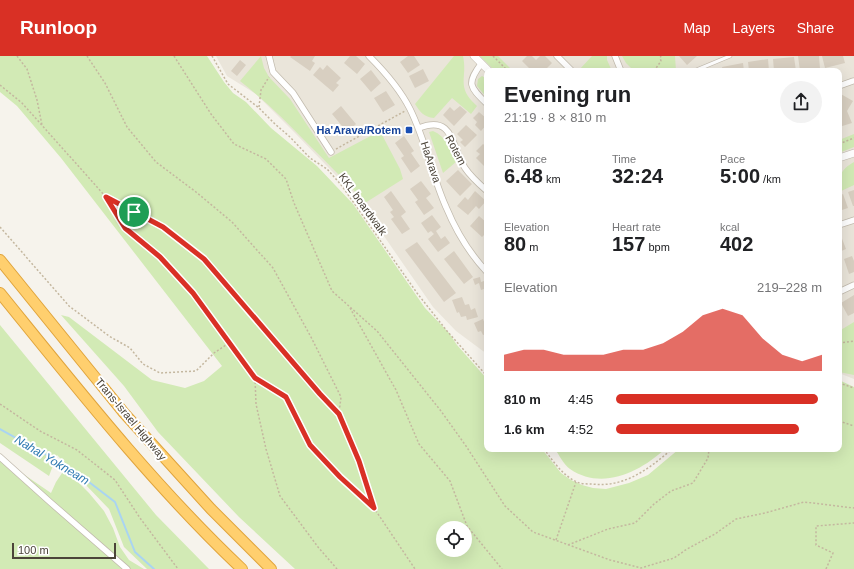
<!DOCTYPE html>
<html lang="en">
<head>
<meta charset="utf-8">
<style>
  :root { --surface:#fff; --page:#f2f2f2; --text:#202124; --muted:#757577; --accent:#d93025 }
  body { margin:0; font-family:Helvetica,sans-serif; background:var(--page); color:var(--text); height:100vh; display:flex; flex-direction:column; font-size:15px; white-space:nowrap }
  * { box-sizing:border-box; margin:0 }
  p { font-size:13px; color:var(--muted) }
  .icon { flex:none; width:22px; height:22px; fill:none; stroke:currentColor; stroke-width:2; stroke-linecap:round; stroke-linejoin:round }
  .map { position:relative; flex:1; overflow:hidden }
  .panel { position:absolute; left:484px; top:12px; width:358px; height:384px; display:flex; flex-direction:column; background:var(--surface); border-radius:8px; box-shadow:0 4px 16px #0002 }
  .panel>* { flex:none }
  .buttons { position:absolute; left:436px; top:465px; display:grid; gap:8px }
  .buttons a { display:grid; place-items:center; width:36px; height:36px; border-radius:50%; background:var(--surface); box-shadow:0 4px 16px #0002; font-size:20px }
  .scale { position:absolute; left:12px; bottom:10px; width:104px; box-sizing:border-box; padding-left:4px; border:2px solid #4b4439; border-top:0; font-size:11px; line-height:14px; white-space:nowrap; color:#4b4439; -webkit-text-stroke:3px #fff; paint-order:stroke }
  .pin { position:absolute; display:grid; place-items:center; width:34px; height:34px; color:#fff; margin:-17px; border:2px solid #fff; border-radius:50%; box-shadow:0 1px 4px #0007 }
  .round { display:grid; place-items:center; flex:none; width:42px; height:42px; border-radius:21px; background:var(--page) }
  .summary { display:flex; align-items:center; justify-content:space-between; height:68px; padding:0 20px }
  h1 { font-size:22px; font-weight:600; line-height:30px }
  .metrics { display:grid; grid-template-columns:repeat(3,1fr); gap:6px; height:68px; padding:4px 20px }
  .metrics div { display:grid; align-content:center }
  .metrics b { font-size:20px; font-weight:600 }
  .metrics small { font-size:11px; font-weight:400 }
  .metrics p { font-size:11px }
  .chart { height:112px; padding:8px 20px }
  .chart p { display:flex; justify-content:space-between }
  .chart svg { width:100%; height:72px; margin-top:4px; fill:var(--accent); opacity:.7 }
  ul { padding:0 20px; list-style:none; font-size:13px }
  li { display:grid; grid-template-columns:64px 48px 1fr; align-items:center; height:30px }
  li i { height:10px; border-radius:5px; background:var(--accent) }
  header { display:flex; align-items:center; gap:24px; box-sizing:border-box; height:56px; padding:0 20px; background:var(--accent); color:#fff }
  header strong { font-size:19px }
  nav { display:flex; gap:22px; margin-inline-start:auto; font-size:14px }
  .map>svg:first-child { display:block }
  .residential { fill:#eae5da }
  .green { fill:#d2eab5; fill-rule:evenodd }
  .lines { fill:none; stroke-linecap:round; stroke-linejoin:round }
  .stream { stroke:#a9d4f2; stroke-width:2 }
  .building { fill:#d8cfc1 }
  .service-casing { stroke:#c2bbae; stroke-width:4.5 }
  .minor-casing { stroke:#c2bbae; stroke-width:7 }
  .tertiary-casing { stroke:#c2bbae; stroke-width:8 }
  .motorway-casing { stroke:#e0a43c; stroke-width:12 }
  .path { stroke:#c4b79f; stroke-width:1.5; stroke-dasharray:2 2; stroke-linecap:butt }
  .service { stroke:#fff; stroke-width:3 }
  .minor { stroke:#fff; stroke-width:5.5 }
  .tertiary { stroke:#fff; stroke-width:7 }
  .motorway { stroke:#ffcf6e; stroke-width:10 }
  .route-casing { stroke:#fff; stroke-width:8 }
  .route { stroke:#d93025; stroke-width:5 }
  .transit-dot { fill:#1a4fb4; stroke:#fff; stroke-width:1.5 }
  .labels { text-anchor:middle; stroke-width:4; stroke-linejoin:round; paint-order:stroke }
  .transit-label { font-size:11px; font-weight:bold; fill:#164399; stroke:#fff; text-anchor:end }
  .street-label { font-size:11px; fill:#4b4439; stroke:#fff }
  .water-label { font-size:12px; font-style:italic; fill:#2e7ab2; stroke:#fff }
</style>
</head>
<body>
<header>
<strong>Runloop</strong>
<nav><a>Map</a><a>Layers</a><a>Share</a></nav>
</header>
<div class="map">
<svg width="854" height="513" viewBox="0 0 854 513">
  <rect width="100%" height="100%" fill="#f6f3ec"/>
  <!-- residential -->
  <path class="residential" d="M216,0H854V323L839,317V15H487V298L456,275L433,251L357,141L294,76L256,38L227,20Z"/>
  <!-- green -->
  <path class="green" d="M0,0H207L224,26L233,37L246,46L271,72L317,110L353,148L425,252L449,277L457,289L487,323V393H542L561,417L571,424L582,429L593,432L606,433L629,427L648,419L679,393H839V324L854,331V513H295L239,461L158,376L124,330L61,259L69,261L152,324L185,332L204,325L222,310L61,102L17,50L0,36ZM443,472H465V494H443Z
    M261,0L264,12L269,21L290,43L329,102L380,75L400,113L403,123L365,147C347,126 327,107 307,87C286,65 264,44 240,25Z
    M454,0H463C468,23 455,30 477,50L471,58L452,42L434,62C424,61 420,56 415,48Z
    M480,0H498L513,15H495Z
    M592,0H607V4L612,15H580L579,14Z
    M622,0H675L676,15H634L626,7Z
    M482,20L487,23V42L477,30L478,23Z
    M433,75C446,80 450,94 456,106L443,117L429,76Z
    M854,78V91L839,97V84Z
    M854,106V129L839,136C839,120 840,114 854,106Z
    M854,266V319L839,316V275Z
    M0,269L156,459L209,513H147L124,491L109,453L57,399L49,420L0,387Z
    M555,393H665C640,416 602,435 570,413C564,409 559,399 555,393Z
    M0,402L51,437L56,426L64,414L73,421L89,437L104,455L113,472L120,491L129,504L144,513H0Z"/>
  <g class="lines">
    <!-- stream -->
    <path class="stream" d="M0,373L72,413L115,446L135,496L154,513"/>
  </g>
  <!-- building -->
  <path class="building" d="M291,0H315L312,5L315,7L310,15L290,1Z
    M350,0H356L365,8L357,18L344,7Z
    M408,0H414L420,9L408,17L400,6Z
    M527,0H532L536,4L540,0H545L552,7L546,13L547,15H532L522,5Z
    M679,0H697L687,9Z
    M798,0H819L820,13L800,15Z
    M822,0H843L845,7L825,12Z
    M794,1L796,15H774L773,3Z
    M768,3L769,15H749L748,6Z
    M240,4L246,9L237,20L231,15Z
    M743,7L744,15H723L722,11Z
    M327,9L341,22L336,27L339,29L333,36L313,19L320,11L323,14Z
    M423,13L429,25L415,32L409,20Z
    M371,14L381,27L371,36L360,23Z
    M386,35L395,49L383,56L374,42Z
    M839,37L853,45L847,55L852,67L839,71Z
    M341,50L356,68L347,76L332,58Z
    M460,50L467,56L454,70L443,59L450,51L454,55Z
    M479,56L487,63V68L481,75L475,69L477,66L473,62Z
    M466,69L477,79L465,91L460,86L463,84L457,78Z
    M404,80L414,95L411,97L420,110L411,117L401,102L404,100L395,87Z
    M483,88L487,91V107L484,110L476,102L480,98L476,95Z
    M458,114L472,128L460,140L446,125Z
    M421,125L431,138L426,142L434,152L424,159L415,146L418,144L410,133Z
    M854,134V150H853L848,136Z
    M391,135L406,156L401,160L410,173L402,178L391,163L394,161L390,156L393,154L384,141Z
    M475,135L486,145L479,153L476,150L468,159L457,150L465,141L468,144Z
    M843,138L848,152L839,155V140Z
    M432,159L441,171L436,175L441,183L445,180L450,187L438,196L428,183L434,178L431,175L428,177L421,167Z
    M479,160L487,167V176L482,181L470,170Z
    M841,180L846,193L839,196V181Z
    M417,186L456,237L444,246L405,194Z
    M454,195L473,221L464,228L444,203Z
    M852,200L854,205V216L849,218L844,203Z
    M480,221L481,226L487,224V241L484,233L481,234L479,227L475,229L473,223Z
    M854,239V257L848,260L841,247Z
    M462,241L465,249L469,248L471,254L475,252L478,261L467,264L466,260L461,261L459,256L457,257L452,244Z
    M483,263L485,268L487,267V278L483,279L481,275L478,276L474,267Z"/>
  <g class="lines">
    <!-- service casing -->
    <g class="service-casing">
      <path id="service" d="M694,15L730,0"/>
    </g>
    <!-- minor casing -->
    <g class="minor-casing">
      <path id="minor" d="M269,0L273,16L293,37L331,96
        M369,0C385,16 400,33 410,53C426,85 432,120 446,151C456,175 469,197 487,216
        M557,0L572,15
        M615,0L621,15
        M481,8C466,28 470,31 487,48
        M839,30L853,25
        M419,72C455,58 451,92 465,112C471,121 479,128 487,135
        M839,169L854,164
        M839,236L854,229
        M0,401L50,446L127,513"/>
    </g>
    <!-- tertiary casing -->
    <g class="tertiary-casing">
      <path id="tertiary" d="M474,0L489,15
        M839,102L854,97"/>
    </g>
    <!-- motorway casing -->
    <g class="motorway-casing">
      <path id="motorway" d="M0,204L124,357L211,453L271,513
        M0,237C77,332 153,429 242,513"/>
    </g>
    <!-- path -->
    <path class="path" d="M17,0L27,13L37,44L42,69
      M87,0L105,27L127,71L156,106L196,136L232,166L273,212L312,283L341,341L339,357
      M174,0L211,58L234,88L266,103L286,123L294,147L332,235L377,275L441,355L466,390L505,450L533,476L610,504L641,512L674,502L687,493L715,478L736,463L765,457L804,446L854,452
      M212,0L228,28L259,52L275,68L290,81L310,102L327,113L342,130L417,237L447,275L487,320
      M493,0L508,15
      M654,15L661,5L660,2L661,0
      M0,29L22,47L106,141L163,171L204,203L320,338L339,358L359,405L374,452L415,513
      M259,51L261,34L269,21
      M839,88L854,82
      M336,93L405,55
      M107,142L125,172L160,201L193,237L255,322L286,341L310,389L340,421L374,452
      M0,171L69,250L109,280L130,292L143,308L160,317L196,315L214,297L229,287
      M350,252L396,334L419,388L450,425L467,470L502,513
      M839,287L854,285
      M255,322L256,348L266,393L280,440L318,491L337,513
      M839,327L854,332
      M0,348L40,375L77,394L115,424L140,462L178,513
      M839,365L854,370
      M544,393C553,405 563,420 577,426C581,428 587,428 592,428C624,432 649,413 672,393
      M556,484L576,426
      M568,489L608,473L635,467L654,448L671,435L693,427L708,402L709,393
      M826,513L833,497L816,489V470L854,467"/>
    <!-- service -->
    <use href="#service" class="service"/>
    <!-- minor -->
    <use href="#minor" class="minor"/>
    <!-- tertiary -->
    <use href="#tertiary" class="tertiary"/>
    <!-- motorway -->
    <use href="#motorway" class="motorway"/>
  </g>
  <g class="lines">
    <!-- route casing -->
    <g class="route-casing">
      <path id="route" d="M106,141L163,171L204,203L320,338L339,358L359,405L374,452L340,421L310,389L286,341L255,322L193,237L160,201L125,172Z"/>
    </g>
    <!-- route -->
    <use href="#route" class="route"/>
  </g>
  <!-- markers -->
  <rect class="transit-dot" x="405" y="70" width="8" height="8" rx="2"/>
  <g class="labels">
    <!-- transit labels -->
    <g class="transit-label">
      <text x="401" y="78">Ha'Arava/Rotem</text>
    </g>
    <!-- street labels -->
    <g class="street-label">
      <text transform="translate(456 94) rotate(63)" y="4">Rotem</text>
      <text transform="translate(431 106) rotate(72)" y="4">HaArava</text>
      <text transform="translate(363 148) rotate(54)" y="4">KKL boardwalk</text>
      <text transform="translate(131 363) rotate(50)" y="4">Trans-Israel Highway</text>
    </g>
    <!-- water labels -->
    <g class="water-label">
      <text transform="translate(52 404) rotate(31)" y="4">Nahal Yokneam</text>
    </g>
  </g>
</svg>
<div class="buttons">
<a><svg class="icon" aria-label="locate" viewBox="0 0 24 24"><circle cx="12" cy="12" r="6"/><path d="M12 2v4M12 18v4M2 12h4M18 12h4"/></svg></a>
</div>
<div class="scale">100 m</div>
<div class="pin" style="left:134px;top:156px;background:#1e9e55"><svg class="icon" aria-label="arrive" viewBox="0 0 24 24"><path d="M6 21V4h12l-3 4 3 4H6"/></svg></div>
<section class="panel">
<div class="summary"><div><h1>Evening run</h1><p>21:19 · 8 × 810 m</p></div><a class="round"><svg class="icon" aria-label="share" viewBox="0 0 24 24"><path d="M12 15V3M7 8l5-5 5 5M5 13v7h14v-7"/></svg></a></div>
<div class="metrics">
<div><p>Distance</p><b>6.48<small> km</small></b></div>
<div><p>Time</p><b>32:24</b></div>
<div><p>Pace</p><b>5:00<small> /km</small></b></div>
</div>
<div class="metrics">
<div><p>Elevation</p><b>80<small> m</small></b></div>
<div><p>Heart rate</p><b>157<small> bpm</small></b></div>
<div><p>kcal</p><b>402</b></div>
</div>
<div class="chart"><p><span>Elevation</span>219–228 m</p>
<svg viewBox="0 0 160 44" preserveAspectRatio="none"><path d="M0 44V34L10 31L20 31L30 34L40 34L50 34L60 31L70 31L80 27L90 20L100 10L110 6L120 10L130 24L140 34L150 38L160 34V44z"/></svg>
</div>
<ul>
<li><b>810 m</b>4:45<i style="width:98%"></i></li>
<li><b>1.6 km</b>4:52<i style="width:89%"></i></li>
</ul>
</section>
</div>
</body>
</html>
